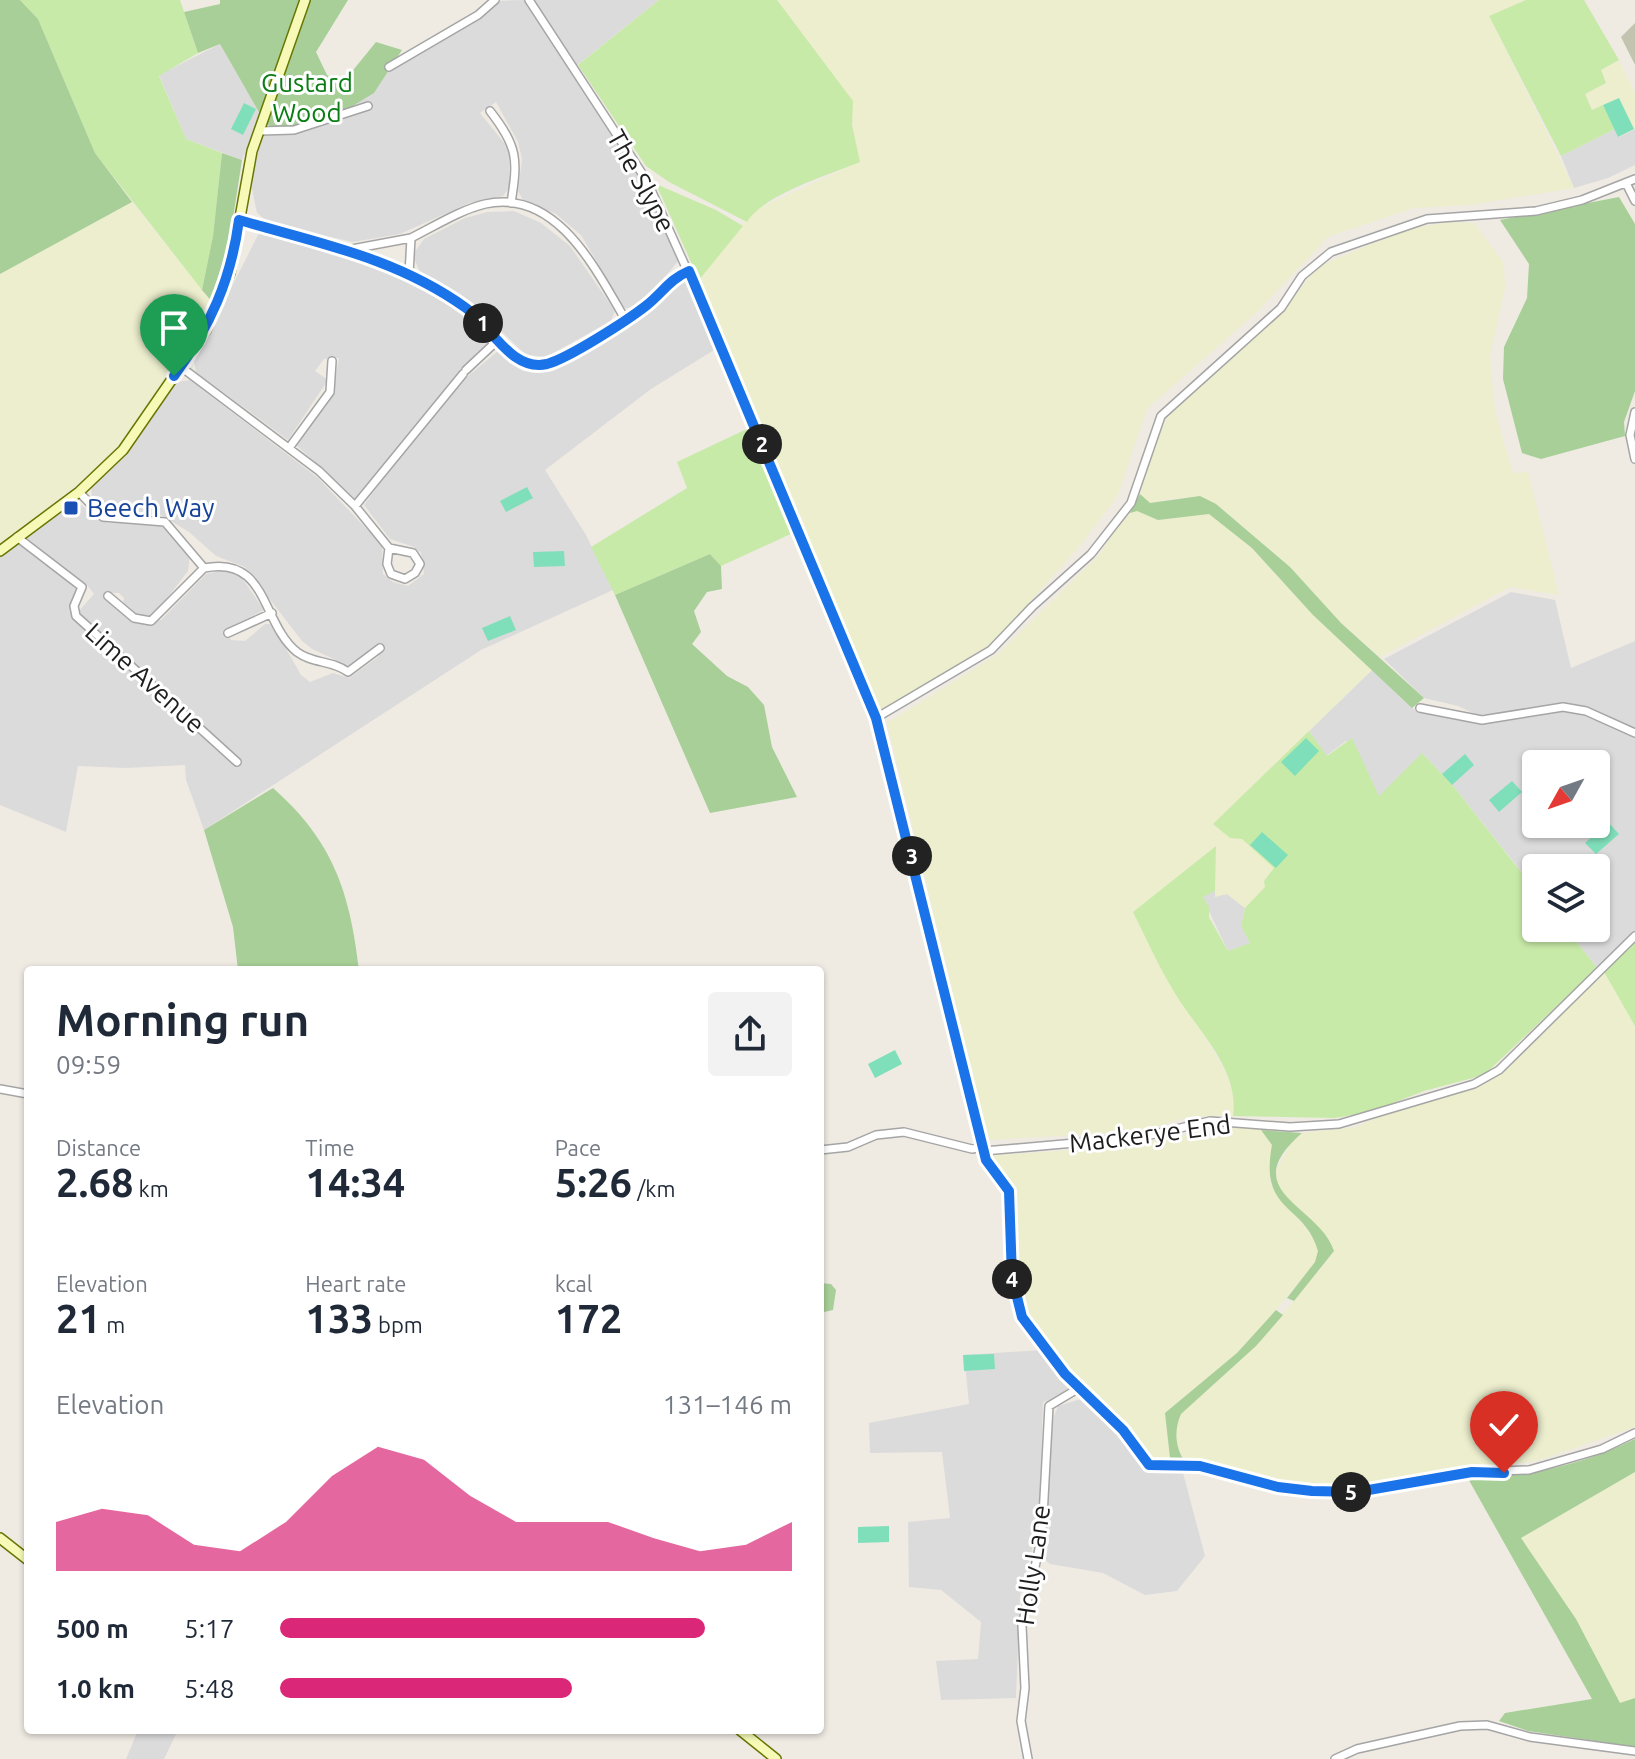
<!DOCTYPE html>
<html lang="en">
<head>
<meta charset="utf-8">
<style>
  :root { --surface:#fff; --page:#f2f2f3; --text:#1f2937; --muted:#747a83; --accent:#db2777 }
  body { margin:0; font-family:Ubuntu,sans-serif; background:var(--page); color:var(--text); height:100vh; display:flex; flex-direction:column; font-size:30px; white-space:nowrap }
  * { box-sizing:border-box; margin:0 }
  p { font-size:26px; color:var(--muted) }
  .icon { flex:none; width:44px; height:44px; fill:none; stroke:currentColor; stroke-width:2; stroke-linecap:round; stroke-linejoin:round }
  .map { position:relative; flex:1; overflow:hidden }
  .panel { position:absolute; left:24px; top:966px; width:800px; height:768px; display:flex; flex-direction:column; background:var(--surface); border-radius:8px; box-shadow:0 2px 6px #0004 }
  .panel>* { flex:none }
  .needle { width:52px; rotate:230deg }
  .buttons { position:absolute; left:1522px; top:750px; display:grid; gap:16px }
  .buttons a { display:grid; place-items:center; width:88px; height:88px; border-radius:8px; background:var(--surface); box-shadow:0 2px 6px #0004; font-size:40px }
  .pin { position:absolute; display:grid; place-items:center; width:68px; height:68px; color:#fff; margin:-82px -34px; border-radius:50% 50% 50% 0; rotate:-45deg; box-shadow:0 0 8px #0007 }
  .pin .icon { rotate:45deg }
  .km { position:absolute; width:40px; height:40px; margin:-20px; border-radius:50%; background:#222; color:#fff; font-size:22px; line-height:40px; text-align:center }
  .round { display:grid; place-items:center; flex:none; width:84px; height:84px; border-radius:8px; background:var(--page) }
  .head { display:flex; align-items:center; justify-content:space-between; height:136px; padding:0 32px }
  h1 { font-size:44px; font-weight:700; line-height:60px }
  .metrics { display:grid; grid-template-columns:repeat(3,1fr); gap:12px; height:136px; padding:8px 32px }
  .metrics div { display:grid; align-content:center }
  .metrics b { font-size:40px; font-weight:700 }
  .metrics small { font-size:22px; font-weight:400 }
  .metrics p { font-size:22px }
  .chart { height:224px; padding:16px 32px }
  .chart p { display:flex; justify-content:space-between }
  .chart svg { width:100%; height:144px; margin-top:8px; fill:var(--accent); opacity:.7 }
  ul { padding:0 32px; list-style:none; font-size:26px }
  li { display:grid; grid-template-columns:128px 96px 1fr; align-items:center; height:60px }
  li i { height:20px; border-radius:10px; background:var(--accent) }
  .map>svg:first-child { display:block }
  .residential { fill:#dcdbdb; fill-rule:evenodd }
  .construction { fill:#c3c4af }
  .farmland { fill:#eceece }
  .grass { fill:#c8eaa8 }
  .forest { fill:#a7cf97 }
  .pitch { fill:#80dfbb }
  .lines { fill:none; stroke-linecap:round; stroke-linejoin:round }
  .street-casing { stroke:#a5a5a5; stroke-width:10 }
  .secondary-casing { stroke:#697603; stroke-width:12 }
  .street { stroke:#fff; stroke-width:7 }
  .secondary { stroke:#f6fab6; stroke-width:9 }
  .route-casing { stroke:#fff; stroke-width:16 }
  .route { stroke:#1a73e8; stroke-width:10 }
  .transit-dot { fill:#1a4fb4; stroke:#fff; stroke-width:3 }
  .labels { text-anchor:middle; stroke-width:6; stroke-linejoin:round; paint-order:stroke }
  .park-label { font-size:26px; fill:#0a7d14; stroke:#fff }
  .street-label { font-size:26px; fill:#1e1e1e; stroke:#fff }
  .transit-label { font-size:26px; fill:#164399; stroke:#fff; text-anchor:start }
</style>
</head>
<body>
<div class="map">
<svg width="1635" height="1759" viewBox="0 0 1635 1759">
  <rect width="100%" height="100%" fill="#efebe3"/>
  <!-- residential -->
  <path class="residential" d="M525,0L637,171L680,259L648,297L632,308H624L581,235L556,214L523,200L518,191L522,159L518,142L496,102L480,113L509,149V188L503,196L469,203L400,234L353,242L271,224L257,213L252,189L253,170L263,135L306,131L374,93L388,71L497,1Z
    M531,0H659L575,67Z
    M220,44L260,114L242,160L186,139L159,75Z
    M1615,129L1619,137L1635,129V165L1608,178L1574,188L1561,156Z
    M514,211L541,223L570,246L615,311L611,321L546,357L526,355L470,301L421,274L415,261L414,253L424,239L465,218L488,212Z
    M259,233L377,266L455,308L487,337V344L461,368L463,370L355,499L295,444L332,395L339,358L324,359L315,371L328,380L288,440L196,372L194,361Z
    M684,280L691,285L719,347L651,389L545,470L586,535L613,590L481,650L204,830L186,780L185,765L126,768L78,766L66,832L0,805V556L12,545L19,543L77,586L73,617L153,682L77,613L94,594L87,585L22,541L75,501L108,523L145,522L164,527L190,556L188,571L154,615H137L123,603L124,598L119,593H109L105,598L137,624L161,620L206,574L225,570L242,578L264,610L224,630L231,640L245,641L265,624H272L301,675L310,682L333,673L349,678L378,657L380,645L349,666L312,649L302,641L245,567L216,556L189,532L161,515H120L104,509L92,498L91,487L126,456L177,382L190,380L318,478L382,545L383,574L393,582L408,586L424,574L421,553L414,547L390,539L364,505L406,447L468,376L498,351L523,371L546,372L633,321L651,309L675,283Z
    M1511,592L1555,600L1571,668L1635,641V732L1570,705L1477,715L1458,706L1424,698L1384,659Z
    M1372,670L1417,712L1485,723L1560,710L1593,718L1635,737V932L1597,968L1566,928H1596V868H1536V890L1454,787L1423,754L1379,797L1346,741L1326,756L1309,731ZM1536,764H1596V824H1536Z
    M1215,891V896L1227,894L1245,908L1241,926L1251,943L1228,951L1202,897Z
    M1043,1350L1075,1392L1043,1402L1039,1523L1020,1595L1016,1698L941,1700L936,1661L978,1659L981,1622L941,1590L909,1587L908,1522L950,1518L942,1452L870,1453L869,1423L969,1404L964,1355Z
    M1084,1398L1111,1421L1143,1468L1163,1473L1182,1469L1205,1556L1177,1591L1145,1595L1103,1573L1050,1564L1043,1558L1051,1424L1058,1406Z
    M138,1730H178L164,1759H126Z"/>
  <!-- construction -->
  <path class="construction" d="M1635,23V65L1621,37Z"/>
  <!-- farmland -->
  <path class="farmland" d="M777,0H1526L1489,16L1574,188L1470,205L1414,208L1328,237L1257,312L1147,409L1117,497L1080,546L997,638L977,655L880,711L699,280L753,211L859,162L851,125Z
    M1619,60L1635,93V129L1618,137L1604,105L1592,110L1585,94L1606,83L1601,70Z
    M132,202L213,303L204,324L115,455L0,546V274Z
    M1448,222L1474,223L1504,263L1505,288L1490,356L1495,411L1513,473L1528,472L1559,595L1510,587L1380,657L1339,621L1290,567L1216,504L1176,498L1150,503L1140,494L1150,457L1167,418L1183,400L1284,311L1317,267L1404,230Z
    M1136,511L1158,520L1209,513L1252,548L1313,615L1372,670L1213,824L1230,838H1242L1275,868L1264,881L1266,887L1245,908L1227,894L1215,897L1216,846L1133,912L1225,1071L1235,1099L1233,1116H1192L1142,1131L989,1140L887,723L998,654L1100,554L1116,528L1130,513Z
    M1603,970L1635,1026V1427L1540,1460L1502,1466L1480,1464L1424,1478L1341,1490L1276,1486L1230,1470L1184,1460L1177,1445L1176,1425L1181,1414L1256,1346L1334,1252L1283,1195L1277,1183L1276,1171L1291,1143L1302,1133L1357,1127L1380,1116L1489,1082Z
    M1233,1126L1261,1130L1268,1137L1272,1146L1269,1182L1316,1241L1318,1251L1315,1262L1267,1321L1237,1353L1165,1413L1170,1458L1154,1463L1130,1431L1074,1379L1026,1317L1013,1273L1010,1188L990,1159L996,1155L1125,1147Z
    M1635,1472V1698L1620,1704L1576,1619L1521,1538Z"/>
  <!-- grass -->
  <path class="grass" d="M20,0H180L198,53L159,76L186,139L222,153L213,236L202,290L95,153L38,19Z
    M659,0H777L853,101L852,125L860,162C829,175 764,194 747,222L669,182L646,166L578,65Z
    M1526,0H1584L1619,60L1601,70L1606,83L1585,94L1592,110L1603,105L1615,129L1561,156L1489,16Z
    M656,184L716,210L743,226L699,280Z
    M751,427L795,532L721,566L710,554L615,595L591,547L687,488L677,462Z
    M1309,731L1327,756L1352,738L1379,796L1422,753L1454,787L1536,891V928H1566L1597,968L1484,1075L1424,1091L1370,1112L1335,1118L1233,1116C1240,1068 1195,1028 1173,990C1158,965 1146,938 1133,912L1216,846L1215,891L1203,897L1209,907V917L1228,951L1250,943L1241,926L1245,908L1265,887L1264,881L1274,868L1242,839L1230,838L1213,824Z
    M1635,939V1026L1603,970Z"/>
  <!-- forest -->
  <path class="forest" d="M0,0H20L38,19L95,153L132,202L0,274Z
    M220,0H301L260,114L220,44L198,53L184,12L220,4Z
    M308,0H348L316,52L327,75L341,85L376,42L402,50L374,93L323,124L285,135L265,123Z
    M222,153L242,160L226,263L213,303L202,290L213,236Z
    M1619,197L1635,224V391L1624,422L1625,436L1541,459L1522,453L1503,379L1504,347L1527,298L1529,264L1500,220Z
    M1140,494L1150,503L1200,496L1216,504L1290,567L1341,623L1424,698L1412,708L1313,615L1252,548L1209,514L1158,520L1137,511L1130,513Z
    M710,554L721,566L722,589L707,592L694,611L701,632L692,644L727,676L748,687L764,705L772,747L797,797L710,813L615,595Z
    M273,788C333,841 350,892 359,970H238L233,927L204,830Z
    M1261,1130L1302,1133C1234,1192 1319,1205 1334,1251L1294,1301L1287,1298L1315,1262L1318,1251C1304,1202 1259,1214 1272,1145Z
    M820,1283L831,1284L836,1290L833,1310L820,1313Z
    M1276,1310L1283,1315L1256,1346L1181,1414C1174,1429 1175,1447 1184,1460L1174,1462L1170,1458L1165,1413L1237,1353Z
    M1635,1439V1472L1521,1538L1576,1619L1620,1703L1635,1698V1747L1528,1731L1499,1721L1505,1713L1592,1699L1466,1475C1525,1479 1582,1465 1635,1439Z"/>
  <!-- pitch -->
  <path class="pitch" d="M1619,98L1634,129L1618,137L1603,105Z
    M244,103L256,109L243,135L231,129Z
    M527,487L533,498L506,512L500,501Z
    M564,551L565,566L534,567L533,552Z
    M510,616L516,630L488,641L482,628Z
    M1306,738L1319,751L1295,776L1281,762Z
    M1465,754L1474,765L1452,785L1442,774Z
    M1512,781L1522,792L1499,812L1489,800Z
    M1608,822L1619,834L1596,854L1585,843Z
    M1262,832L1288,855L1276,868L1250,845Z
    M895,1050L902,1064L875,1078L868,1064Z
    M994,1354L995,1369L964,1371L963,1355Z
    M889,1526V1542L858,1543V1527Z"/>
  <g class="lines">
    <!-- street casing -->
    <g class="street-casing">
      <path id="street" d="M529,0L647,181L715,332L876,718L986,1160L1009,1191L1012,1277L1022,1317L1065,1374L1123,1430L1149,1465L1200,1466L1278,1487L1357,1492L1472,1472L1529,1470L1602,1449L1635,1433
        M389,67L478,15L495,0
        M490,111C518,147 518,159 511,203
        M259,131L294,130L368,106
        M1626,183L1635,201
        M239,220C321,246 394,255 466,308C491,326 512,372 547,364C569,358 628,320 647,305C663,292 670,279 689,271
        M411,238C435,226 460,210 485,204C557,188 596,270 625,319
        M352,249L411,238L409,274
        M181,367L319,471L355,506L389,548L387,564L391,574L405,579L415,573L420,564L413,553L389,548
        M466,370L499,339
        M1635,412L1630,435L1635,459
        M289,448L330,392L332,361
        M79,492L103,517L165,522L204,568C268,555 261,623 297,652C313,664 332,660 348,672L380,648
        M355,506L463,374
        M17,537L82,587L74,606L76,616L237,762
        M108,596L134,618L151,621L204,568
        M228,633L272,613
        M1420,708L1482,720L1563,707L1586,711L1635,733
        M876,718L991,650L1032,607L1091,554L1131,503L1161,416L1281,308L1302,276L1331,252L1427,219L1536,211L1582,200L1635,179
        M0,1089L28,1094
        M820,1150L848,1147L876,1135L904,1132L972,1149L983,1147
        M984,1151L1142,1137L1210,1121L1290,1127L1339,1124L1474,1084L1499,1070L1635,936
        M1028,1759L1021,1721L1025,1688L1022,1626L1042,1535L1049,1406L1079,1388
        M1335,1759L1357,1749L1460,1726L1487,1725L1530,1737L1635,1751"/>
    </g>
    <!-- secondary casing -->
    <g class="secondary-casing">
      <path id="secondary" d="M0,551L79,492L123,450L206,330L230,273L252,151L305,0
        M0,1538L28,1560
        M740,1730L776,1759"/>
    </g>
    <!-- street -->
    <use href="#street" class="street"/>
    <!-- secondary -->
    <use href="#secondary" class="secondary"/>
  </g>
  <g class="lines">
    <!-- route casing -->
    <g class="route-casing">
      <path id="route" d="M174,376C210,327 231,280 239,220C318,243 397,258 466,308C491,326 511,372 547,364C569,358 628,320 647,305C663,292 670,279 689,271L876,718L986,1160L1009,1191L1012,1277L1022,1317L1065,1374L1123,1430L1149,1465L1200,1466L1278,1487L1312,1491L1357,1492L1472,1472L1504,1473"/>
    </g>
    <!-- route -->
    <use href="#route" class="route"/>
  </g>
  <!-- markers -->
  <rect class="transit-dot" x="63" y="500" width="16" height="16" rx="4"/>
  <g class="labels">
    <!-- park labels -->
    <g class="park-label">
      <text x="307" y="92">Gustard<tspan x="307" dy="30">Wood</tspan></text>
    </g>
    <!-- street labels -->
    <g class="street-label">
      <text transform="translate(641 181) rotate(61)" y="9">The Slype</text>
      <text transform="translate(145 678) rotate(42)" y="9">Lime Avenue</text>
      <text transform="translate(1150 1134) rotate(-7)" y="9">Mackerye End</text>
      <text transform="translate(1033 1565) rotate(-82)" y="9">Holly Lane</text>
    </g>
    <!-- transit labels -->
    <g class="transit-label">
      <text x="87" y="517">Beech Way</text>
    </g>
  </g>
</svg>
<div class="buttons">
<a><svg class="needle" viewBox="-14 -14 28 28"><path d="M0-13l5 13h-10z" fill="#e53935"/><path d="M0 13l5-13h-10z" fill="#747a83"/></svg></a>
<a><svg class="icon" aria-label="layers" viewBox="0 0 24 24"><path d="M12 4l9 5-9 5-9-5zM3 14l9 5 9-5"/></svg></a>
</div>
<div class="pin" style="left:174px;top:376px;background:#1e9e55"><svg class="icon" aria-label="arrive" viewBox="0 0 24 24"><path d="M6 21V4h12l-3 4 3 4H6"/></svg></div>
<div class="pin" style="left:1504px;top:1473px;background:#d93025"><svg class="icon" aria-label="check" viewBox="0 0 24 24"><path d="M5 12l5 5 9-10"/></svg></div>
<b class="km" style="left:483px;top:323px">1</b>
<b class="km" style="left:762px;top:444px">2</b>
<b class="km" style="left:912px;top:856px">3</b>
<b class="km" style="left:1012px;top:1279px">4</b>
<b class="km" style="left:1351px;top:1492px">5</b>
<section class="panel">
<div class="head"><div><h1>Morning run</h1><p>09:59</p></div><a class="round"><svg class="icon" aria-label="share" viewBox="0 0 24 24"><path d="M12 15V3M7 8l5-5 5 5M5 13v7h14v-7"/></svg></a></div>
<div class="metrics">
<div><p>Distance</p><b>2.68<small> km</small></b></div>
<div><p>Time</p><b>14:34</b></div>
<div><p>Pace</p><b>5:26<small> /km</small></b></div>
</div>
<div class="metrics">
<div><p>Elevation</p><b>21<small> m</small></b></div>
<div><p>Heart rate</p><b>133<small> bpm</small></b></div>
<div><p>kcal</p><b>172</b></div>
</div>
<div class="chart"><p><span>Elevation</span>131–146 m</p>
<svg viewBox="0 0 160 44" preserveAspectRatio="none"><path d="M0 44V29L10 25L20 27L30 36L40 38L50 29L60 15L70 6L80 10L90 21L100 29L110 29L120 29L130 34L140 38L150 36L160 29V44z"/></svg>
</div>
<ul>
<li><b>500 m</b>5:17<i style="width:83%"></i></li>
<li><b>1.0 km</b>5:48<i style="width:57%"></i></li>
</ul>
</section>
</div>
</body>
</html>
